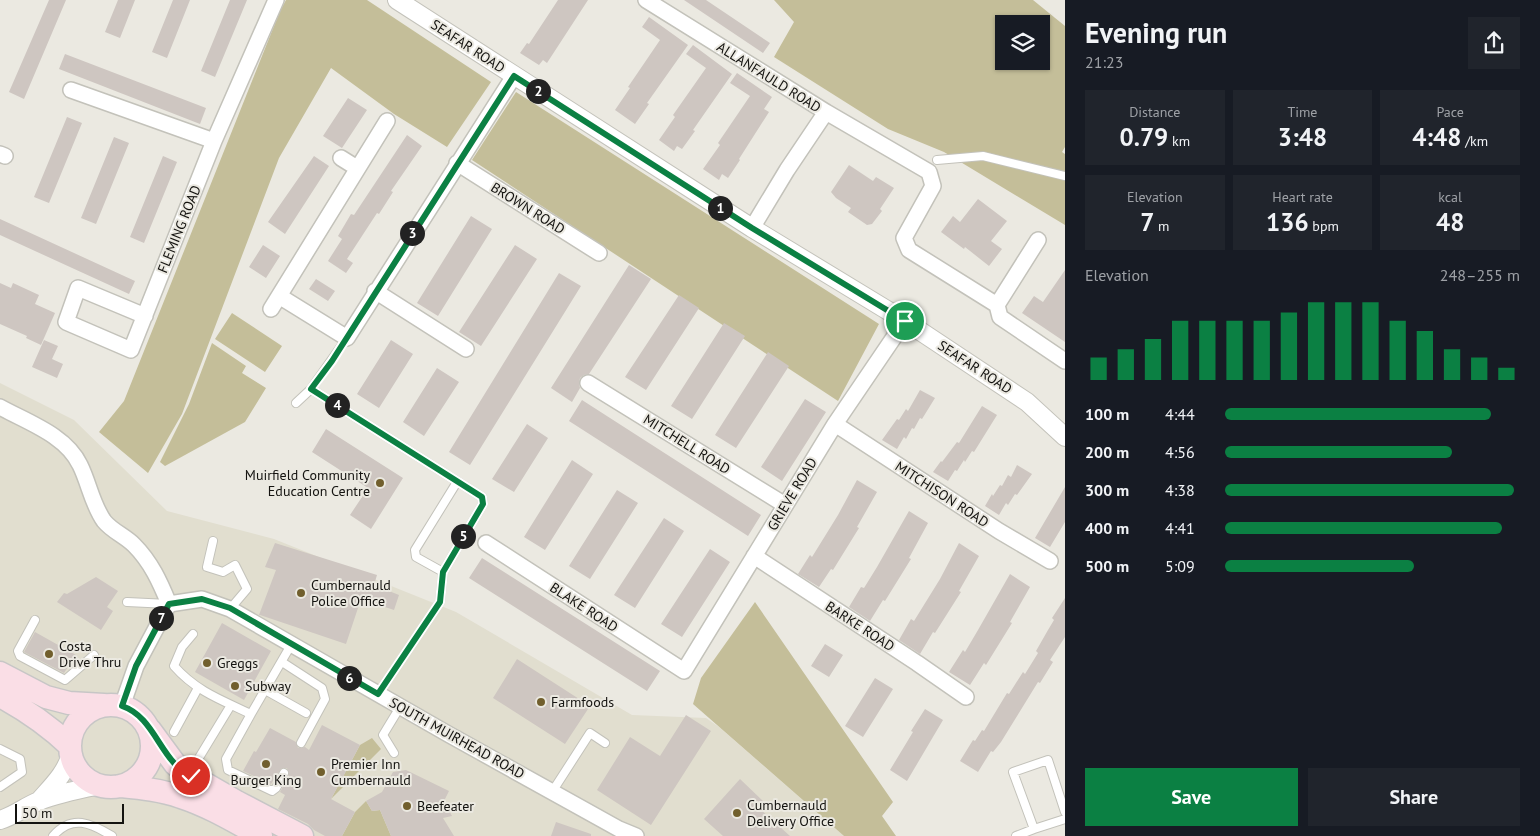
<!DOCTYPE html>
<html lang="en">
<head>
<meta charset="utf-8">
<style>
  :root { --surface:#171b24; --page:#20242c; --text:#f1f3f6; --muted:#9ea1a6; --accent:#0b8043 }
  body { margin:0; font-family:"PT Sans",sans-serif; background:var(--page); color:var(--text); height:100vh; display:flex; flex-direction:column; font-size:19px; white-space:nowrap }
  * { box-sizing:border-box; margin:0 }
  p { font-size:16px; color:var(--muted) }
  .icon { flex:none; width:28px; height:28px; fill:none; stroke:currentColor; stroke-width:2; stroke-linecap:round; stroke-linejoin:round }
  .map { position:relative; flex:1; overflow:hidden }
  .side { display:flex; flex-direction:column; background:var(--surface); width:475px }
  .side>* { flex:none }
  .fabs { position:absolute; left:995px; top:15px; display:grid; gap:10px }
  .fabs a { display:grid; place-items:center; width:55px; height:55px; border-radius:0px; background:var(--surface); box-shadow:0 1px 4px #0004; font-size:25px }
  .scale { position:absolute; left:15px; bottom:12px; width:109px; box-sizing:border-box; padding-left:5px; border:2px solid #141310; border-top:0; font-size:14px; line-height:18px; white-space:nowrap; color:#141310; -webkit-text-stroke:4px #ebe9e1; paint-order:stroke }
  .pin { position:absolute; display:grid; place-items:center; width:42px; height:42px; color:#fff; margin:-21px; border:2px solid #fff; border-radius:50%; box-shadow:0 1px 5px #0007 }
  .km { position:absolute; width:25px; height:25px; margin:-12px; border-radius:50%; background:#222; color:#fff; font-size:14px; line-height:25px; text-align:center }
  .round { display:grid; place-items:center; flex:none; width:52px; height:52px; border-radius:0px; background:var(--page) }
  .overview { display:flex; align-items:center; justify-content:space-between; height:85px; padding:0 20px }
  h1 { font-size:28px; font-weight:700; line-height:38px }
  .stats { display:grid; grid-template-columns:repeat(3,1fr); gap:8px; height:85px; padding:5px 20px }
  .stats div { display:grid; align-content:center; border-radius:0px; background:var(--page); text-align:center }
  .stats b { font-size:25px; font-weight:700 }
  .stats small { font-size:14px; font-weight:400 }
  .stats p { font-size:14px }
  .chart { height:140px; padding:10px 20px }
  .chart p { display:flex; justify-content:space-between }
  .chart svg { width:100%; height:90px; margin-top:5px; stroke:var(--accent); stroke-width:6 }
  .cta { display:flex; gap:10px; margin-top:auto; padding:10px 20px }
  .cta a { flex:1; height:58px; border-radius:0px; background:var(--accent); color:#fff; font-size:20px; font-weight:700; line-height:58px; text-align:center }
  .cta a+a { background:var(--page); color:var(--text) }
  ul { padding:0 20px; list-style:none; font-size:16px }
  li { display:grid; grid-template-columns:80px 60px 1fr; align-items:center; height:38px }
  li i { height:12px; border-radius:6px; background:var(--accent) }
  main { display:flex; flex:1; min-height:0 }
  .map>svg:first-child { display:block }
  .built { fill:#e1decf }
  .green { fill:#c4be99; fill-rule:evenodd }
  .building { fill:#cec6c1 }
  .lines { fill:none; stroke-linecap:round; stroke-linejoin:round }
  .service-casing { stroke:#c3c2ba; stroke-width:10 }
  .minor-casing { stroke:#c3c2ba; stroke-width:18 }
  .tertiary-casing { stroke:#c3c2ba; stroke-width:20 }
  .primary-casing { stroke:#c7c6c6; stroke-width:25 }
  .service { stroke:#fff; stroke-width:8 }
  .minor { stroke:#fff; stroke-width:15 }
  .tertiary { stroke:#fff; stroke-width:18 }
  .primary { stroke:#fadee6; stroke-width:22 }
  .route-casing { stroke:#fff; stroke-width:10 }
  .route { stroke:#0b8043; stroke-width:6 }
  .poi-dot { fill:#715f2d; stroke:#ebe9e1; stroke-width:2 }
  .labels { text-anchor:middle; stroke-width:4; stroke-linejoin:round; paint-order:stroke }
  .street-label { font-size:14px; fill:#141310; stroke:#ebe9e1 }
  .poi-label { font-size:14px; fill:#141310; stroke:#ebe9e1; text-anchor:start }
</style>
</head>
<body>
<main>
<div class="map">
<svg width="1065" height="836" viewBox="0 0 1065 836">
  <rect width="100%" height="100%" fill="#ebe9e1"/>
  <!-- built -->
  <path class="built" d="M0,383L74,420L167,511L274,539L456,612L632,715L706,718L719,727L844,836H0Z"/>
  <!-- green -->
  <path class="green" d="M286,0H367L491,82L447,147L394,114L331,68L279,158L182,414L148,473L99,432L124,401L280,11Z
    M774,0H1033L1065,26V147L1062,152L1065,154V225L944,152L888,129L774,57L794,22ZM1004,24H1041V61H1004Z
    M516,92L879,324L838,401L472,160Z
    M232,313L282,346L265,372L215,339Z
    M212,343L246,366L242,373L266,388L245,422L165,466L160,462L189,404Z
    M755,602L893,802L882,816L896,836H844L693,704L701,678Z
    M372,738L381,749L331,799L360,745Z
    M366,801L372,811L380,810L391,836H342L355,812Z"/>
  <!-- building -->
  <path class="building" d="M49,0H66L24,99L9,92Z
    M118,0H135L120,38L105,32Z
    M173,0H190L167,58L152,52Z
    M230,0H247L215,77L201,71Z
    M558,0H588L547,63L543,60L539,65L520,53L527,43L529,44Z
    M684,0H706L770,43L763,53Z
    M649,17L688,45L647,103L649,104L635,124L615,110L630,88L628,87L660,40L642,27Z
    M693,45L732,74L693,130L695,131L682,149L677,146L674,151L659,140L675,117L673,115L706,68L686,54Z
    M65,54L206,108L200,124L59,69Z
    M737,73L772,97L764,109L769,112L739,159L740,160L728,178L722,174L719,180L703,169L720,145L718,143L750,96L730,83Z
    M348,98L367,110L342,148L323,136Z
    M67,117L82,123L49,203L34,197Z
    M407,135L422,146L391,191L393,192L379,214L377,213L347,259L353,263L346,273L328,261L342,239L338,236L351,214L354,215Z
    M114,137L129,143L96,224L81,218Z
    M163,156L177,162L144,243L130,237Z
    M314,156L329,166L285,234L268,222Z
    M849,165L873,181L876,177L894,188L880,209L882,211L872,224L867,225L848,212L851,208L836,198L831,192Z
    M978,199L1007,221L991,241L1002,249L989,266L965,247L964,249L941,232L953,216L960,222Z
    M471,216L492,229L438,316L417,303Z
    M0,219L135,281L129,294L0,235Z
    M263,245L280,256L266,278L249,267Z
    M515,245L537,259L481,346L459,332Z
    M629,265L651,279L589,374L584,375L580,378L579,383L580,388L572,402L551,388Z
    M1065,270V342L1022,313L1034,296L1043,302Z
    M559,273L581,286L470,465L449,452Z
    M316,279L335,291L328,301L309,289Z
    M0,283L11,288L13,283L39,295L35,304L55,313L41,345L26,338L27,336L0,324Z
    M679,295L699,308L646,390L625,377Z
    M724,323L745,336L692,419L671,406Z
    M44,340L58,346L52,359L63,364L57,378L32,367Z
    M391,340L413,354L379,408L357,394Z
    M768,352L789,366L736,448L715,435Z
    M437,368L459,382L424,436L403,422Z
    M920,390L935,398L922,419L920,418L914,429L912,428L906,439L904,437L897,449L882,440L897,419L899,420L906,409L908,411Z
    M805,399L826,412L782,481L761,467Z
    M582,400L761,515L748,536L569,421Z
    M982,406L997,415L974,452L972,451L965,462L964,460L957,471L955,470L948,481L933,472L941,461L942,462L957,442L959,443Z
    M527,424L548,438L514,492L492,479Z
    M326,429L403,478L371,529L350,515L368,488L312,452Z
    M572,460L593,474L545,550L524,537Z
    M1017,465L1032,474L1017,495L1015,494L1008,505L1006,503L999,515L985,506L992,494L993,496L1000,485L1002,486L1008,475L1011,477Z
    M857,480L877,492L857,527L859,528L833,570L831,569L819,587L798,574L810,555L812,557L838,515Z
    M1065,487V522L1050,547L1035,538Z
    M617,490L638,503L590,579L569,566Z
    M909,511L928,523L909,558L911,559L885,601L883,600L870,621L849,607L861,587L864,588L877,567Z
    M664,518L684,531L635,608L614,595Z
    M275,543L377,575L374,585L399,595L394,610L361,599L346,644L260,615H259L276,570L265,567Z
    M959,543L979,556L959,591L961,592L935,633L933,632L920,654L899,640L911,619L914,621L940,579Z
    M710,549L730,562L682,637L661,624Z
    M482,558L660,671L647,691L469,578Z
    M1010,574L1030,587L1010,622L1012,623L986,665L984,663L970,685L949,672L963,650L965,652L978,630Z
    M96,577L118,591L107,607L113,611L101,630L57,602L64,593L67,594Z
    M1065,598V637L1050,660L1053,662L1040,683L1038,682L1001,742L993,752L991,751L978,772L960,761L973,740L975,741L982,730L984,731L1007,693L1009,694L1023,672L1025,674L1038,653L1036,651L1048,630L1054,620L1052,618Z
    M222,623L271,651L244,700L195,672Z
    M35,632L76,655L64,673L24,652Z
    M825,644L843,655L829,677L811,666Z
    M517,659L590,706L565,744L493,698Z
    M875,678L893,689L863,737L845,726Z
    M925,709L943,720L907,781L890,770L913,732L911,731Z
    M686,715L711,731L651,825L597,790L630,737L660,756Z
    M322,725L360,745L331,799L355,812L342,836H325L314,830L308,824L278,809L285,795L280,792L289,775L287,768L281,769L271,784L243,771L254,751L256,752L270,728L296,742L298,748L305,747L309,750Z
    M406,770L449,791L444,801L452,816L443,818L454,836H391L380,810L372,811L366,801L382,792L393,772Z
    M740,779L764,802L759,808L790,836H723L704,819Z
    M556,822L591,834V836H551Z"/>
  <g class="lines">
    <!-- service casing -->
    <g class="service-casing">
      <path id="service" d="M937,160L983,156L1065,176
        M311,389L347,338
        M296,403L311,389L482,497L483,504L443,572L440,602L378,694
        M213,541L207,567L223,572L235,565L247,589L230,609
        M443,572L416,557L415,550L457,482
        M127,602L169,604
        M35,620L18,651L20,656L65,680L94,655
        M193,634L182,647L174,666C196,691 221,700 251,714L291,645
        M282,662L322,688L325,699L301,743
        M265,690L306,713
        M251,714L226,759L228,770L272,791L276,788L284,773
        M174,732L198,688
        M0,749L20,759L22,772L0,787
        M394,753L383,735L400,707
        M197,761L231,705
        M552,792L590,733L605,743
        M1065,812L1048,760L1013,772L1034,829L1065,819
        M53,836C72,814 91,823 112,836
        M1016,836L1034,829"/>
    </g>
    <!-- minor casing -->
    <g class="minor-casing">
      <path id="minor" d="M646,0L826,112L787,170L752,228
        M71,90L214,141
        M826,112L929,172L933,186L904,238L909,250L997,305L1000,317L1065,361
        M387,121L279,296L347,338L514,76
        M0,154L5,156
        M341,158L357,168
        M457,163L599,253
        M375,291L466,349
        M997,305L1038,240
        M271,309L279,296
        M145,316L78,288L66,322L131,350L214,141L276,0
        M588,383L785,505
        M0,407C27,422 66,435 80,465C89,483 92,504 104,521C112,531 125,536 134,545C151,562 160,582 169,604L136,666L122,706
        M835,424L999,531L1050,561
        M486,543L684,671L835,424L905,321
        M754,556L917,663L966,697
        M169,604L202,599L230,609L448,734L619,829L636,836"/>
    </g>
    <!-- tertiary casing -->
    <g class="tertiary-casing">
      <path id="tertiary" d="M397,0L752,228L905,321L1027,402L1065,437
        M39,801C52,786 66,773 71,754
        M0,820C14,816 26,806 39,801C59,793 81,789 101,785"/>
    </g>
    <!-- primary casing -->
    <g class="primary-casing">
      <path id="primary" d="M0,673L46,697L69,703L104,705
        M0,696C26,710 49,726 70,746
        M70 746a41 41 0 1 1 82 0a41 41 0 1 1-82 0Z
        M150,730L175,764L183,771L237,802L302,836
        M120,786C140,788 161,790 181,797C209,806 235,822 261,836"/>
    </g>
    <!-- service -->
    <use href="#service" class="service"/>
    <!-- minor -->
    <use href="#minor" class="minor"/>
    <!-- tertiary -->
    <use href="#tertiary" class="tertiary"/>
    <!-- primary -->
    <use href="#primary" class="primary"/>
  </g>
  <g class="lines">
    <!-- route casing -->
    <g class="route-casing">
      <path id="route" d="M191,776C186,773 180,769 175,764C157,745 149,715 122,706L136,666L169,604L202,599L230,608L378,694L440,602L443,572L483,504L482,497L311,389L332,361L514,76L752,228L905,321"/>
    </g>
    <!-- route -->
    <use href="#route" class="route"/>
  </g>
  <!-- markers -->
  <g class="poi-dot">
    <circle cx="380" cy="483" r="5"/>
    <circle cx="301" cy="593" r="5"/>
    <circle cx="49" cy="654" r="5"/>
    <circle cx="207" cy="663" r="5"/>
    <circle cx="235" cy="686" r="5"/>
    <circle cx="541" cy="702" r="5"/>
    <circle cx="266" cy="764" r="5"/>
    <circle cx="321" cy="772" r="5"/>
    <circle cx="407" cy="806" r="5"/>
    <circle cx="737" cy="813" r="5"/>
  </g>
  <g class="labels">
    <!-- street labels -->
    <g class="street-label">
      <text transform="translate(468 46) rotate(33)" y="5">SEAFAR ROAD</text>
      <text transform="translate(769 77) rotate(32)" y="5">ALLANFAULD ROAD</text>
      <text transform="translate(528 208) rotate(32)" y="5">BROWN ROAD</text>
      <text transform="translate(179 229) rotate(-68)" y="5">FLEMING ROAD</text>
      <text transform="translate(975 367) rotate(33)" y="5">SEAFAR ROAD</text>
      <text transform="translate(687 444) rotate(32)" y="5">MITCHELL ROAD</text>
      <text transform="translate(792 494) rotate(-59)" y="5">GRIEVE ROAD</text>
      <text transform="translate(942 494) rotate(33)" y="5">MITCHISON ROAD</text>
      <text transform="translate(584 607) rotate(33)" y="5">BLAKE ROAD</text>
      <text transform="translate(860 626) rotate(33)" y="5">BARKE ROAD</text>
      <text transform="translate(457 738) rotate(29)" y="5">SOUTH MUIRHEAD ROAD</text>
    </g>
    <!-- poi labels -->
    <g class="poi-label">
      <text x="370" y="480" text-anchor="end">Muirfield Community<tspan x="370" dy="16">Education Centre</tspan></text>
      <text x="311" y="590">Cumbernauld<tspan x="311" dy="16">Police Office</tspan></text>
      <text x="59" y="651">Costa<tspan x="59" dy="16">Drive Thru</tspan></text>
      <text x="217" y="668">Greggs</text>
      <text x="245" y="691">Subway</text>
      <text x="551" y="707">Farmfoods</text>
      <text x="331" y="769">Premier Inn<tspan x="331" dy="16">Cumbernauld</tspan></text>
      <text x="266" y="785" text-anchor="middle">Burger King</text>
      <text x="747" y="810">Cumbernauld<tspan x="747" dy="16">Delivery Office</tspan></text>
      <text x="417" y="811">Beefeater</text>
    </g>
  </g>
</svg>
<div class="fabs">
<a><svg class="icon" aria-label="layers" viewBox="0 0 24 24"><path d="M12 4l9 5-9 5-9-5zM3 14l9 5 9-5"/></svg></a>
</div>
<div class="scale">50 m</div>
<div class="pin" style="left:905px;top:321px;background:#1e9e55"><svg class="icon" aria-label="arrive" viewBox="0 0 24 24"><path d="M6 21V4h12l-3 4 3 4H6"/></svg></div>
<div class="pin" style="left:191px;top:776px;background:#d93025"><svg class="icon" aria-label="check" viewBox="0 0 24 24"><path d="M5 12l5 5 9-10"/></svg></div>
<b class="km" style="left:720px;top:208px">1</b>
<b class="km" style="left:538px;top:91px">2</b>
<b class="km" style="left:412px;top:233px">3</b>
<b class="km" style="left:337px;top:405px">4</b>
<b class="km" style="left:463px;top:536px">5</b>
<b class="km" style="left:349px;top:678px">6</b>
<b class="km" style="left:161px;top:618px">7</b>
</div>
<section class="side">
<div class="overview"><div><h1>Evening run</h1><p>21:23</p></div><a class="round"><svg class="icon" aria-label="share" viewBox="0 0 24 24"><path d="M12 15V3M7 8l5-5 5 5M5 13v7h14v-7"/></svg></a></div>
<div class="stats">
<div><p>Distance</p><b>0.79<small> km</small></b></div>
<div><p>Time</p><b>3:48</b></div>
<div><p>Pace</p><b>4:48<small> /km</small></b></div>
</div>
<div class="stats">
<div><p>Elevation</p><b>7<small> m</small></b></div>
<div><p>Heart rate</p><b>136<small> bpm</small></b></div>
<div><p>kcal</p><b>48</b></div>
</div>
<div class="chart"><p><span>Elevation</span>248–255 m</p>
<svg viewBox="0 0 160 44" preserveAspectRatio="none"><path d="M5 44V33M15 44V29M25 44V24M35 44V15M45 44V15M55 44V15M65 44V15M75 44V11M85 44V6M95 44V6M105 44V6M115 44V15M125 44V20M135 44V29M145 44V33M155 44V38"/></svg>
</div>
<ul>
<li><b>100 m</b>4:44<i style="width:90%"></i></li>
<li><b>200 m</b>4:56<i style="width:77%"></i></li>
<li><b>300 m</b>4:38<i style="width:98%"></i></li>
<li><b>400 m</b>4:41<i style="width:94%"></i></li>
<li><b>500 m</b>5:09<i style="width:64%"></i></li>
</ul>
<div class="cta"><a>Save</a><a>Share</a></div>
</section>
</main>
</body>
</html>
